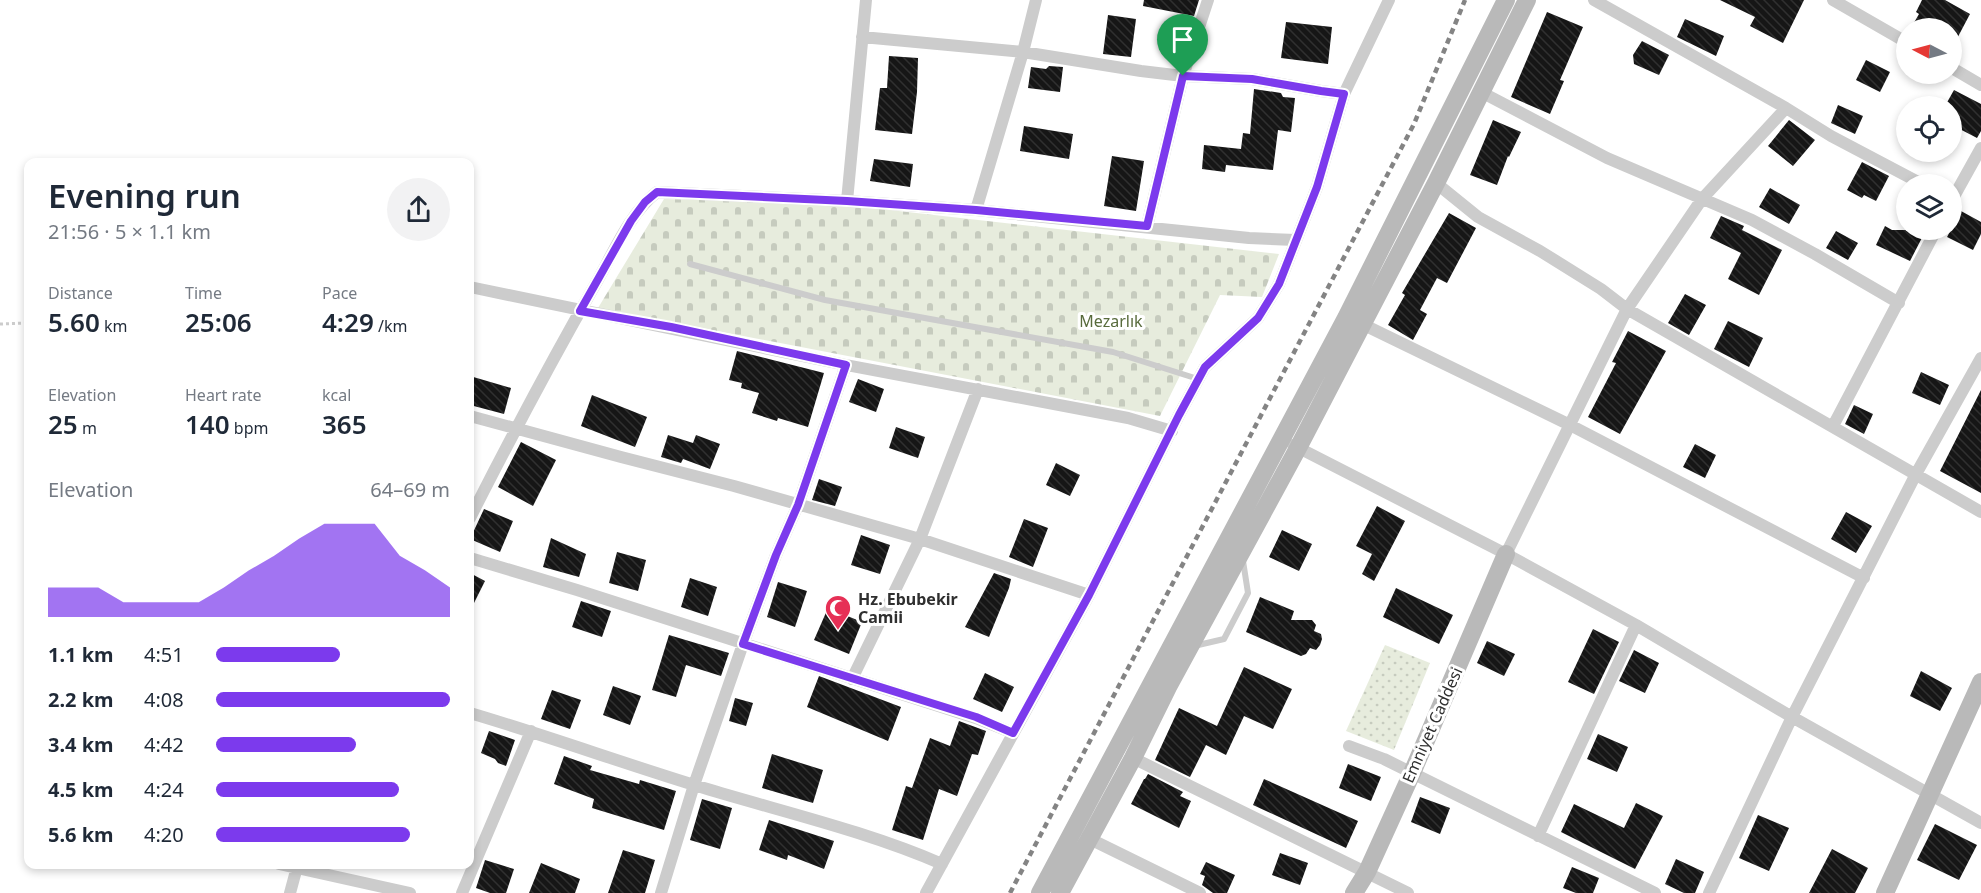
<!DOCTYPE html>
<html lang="en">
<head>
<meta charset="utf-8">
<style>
  :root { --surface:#fff; --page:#f2f2f3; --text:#1f2937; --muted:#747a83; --accent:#7c3aed }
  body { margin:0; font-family:"Noto Sans",sans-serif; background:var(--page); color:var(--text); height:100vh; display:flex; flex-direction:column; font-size:22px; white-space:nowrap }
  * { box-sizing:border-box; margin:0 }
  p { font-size:20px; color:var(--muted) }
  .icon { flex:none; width:33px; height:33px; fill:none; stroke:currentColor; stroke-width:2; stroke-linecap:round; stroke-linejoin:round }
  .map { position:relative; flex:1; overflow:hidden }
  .details { position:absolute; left:24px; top:158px; width:450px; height:711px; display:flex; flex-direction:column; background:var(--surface); border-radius:12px; box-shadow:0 3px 9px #0003 }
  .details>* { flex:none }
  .needle { width:39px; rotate:276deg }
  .fabs { position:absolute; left:1896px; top:18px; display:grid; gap:12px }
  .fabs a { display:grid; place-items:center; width:66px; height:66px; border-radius:50%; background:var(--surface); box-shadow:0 3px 9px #0003; font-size:30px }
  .pin { position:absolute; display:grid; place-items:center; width:51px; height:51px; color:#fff; margin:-62px -26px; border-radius:50% 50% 50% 0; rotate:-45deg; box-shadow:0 0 6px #0007 }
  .pin .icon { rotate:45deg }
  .round { display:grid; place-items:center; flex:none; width:63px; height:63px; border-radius:32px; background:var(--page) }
  .summary { display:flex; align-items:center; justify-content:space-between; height:102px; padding:0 24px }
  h1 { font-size:33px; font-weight:600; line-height:45px }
  .metrics { display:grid; grid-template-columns:repeat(3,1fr); gap:9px; height:102px; padding:6px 24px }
  .metrics div { display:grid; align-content:center }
  .metrics b { font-size:26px; font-weight:600 }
  .metrics small { font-size:16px; font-weight:400 }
  .metrics p { font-size:16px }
  .chart { height:168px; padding:12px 24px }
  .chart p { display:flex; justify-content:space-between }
  .chart svg { width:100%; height:108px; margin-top:6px; fill:var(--accent); opacity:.7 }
  ul { padding:0 24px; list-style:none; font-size:20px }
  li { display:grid; grid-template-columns:96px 72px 1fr; align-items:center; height:45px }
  li i { height:15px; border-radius:8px; background:var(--accent) }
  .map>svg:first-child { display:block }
  .cemetery { fill:url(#cemetery-stones) }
  .park { fill:url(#park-dots) }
  .building { fill:url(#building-back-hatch) }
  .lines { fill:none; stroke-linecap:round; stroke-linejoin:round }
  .path { stroke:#ccc; stroke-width:3; stroke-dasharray:3 3; stroke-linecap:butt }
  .lane { stroke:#ccc; stroke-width:6 }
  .street { stroke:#ccc; stroke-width:12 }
  .secondary { stroke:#b9b9b9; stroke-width:18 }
  .rail { stroke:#848484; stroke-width:4.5; stroke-dasharray:6 4.5; stroke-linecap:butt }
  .route-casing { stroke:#fff; stroke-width:12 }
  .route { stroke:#7c3aed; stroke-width:8 }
  .labels { text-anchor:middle; stroke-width:6; stroke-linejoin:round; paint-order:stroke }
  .park-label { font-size:16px; fill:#586b3c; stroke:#fff }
  .poi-label { font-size:16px; font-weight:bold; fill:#2f2f2f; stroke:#fff; text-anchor:start }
  .street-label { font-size:16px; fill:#2f2f2f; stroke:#fff }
</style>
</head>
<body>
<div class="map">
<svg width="1981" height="893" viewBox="0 0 1981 893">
  <defs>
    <pattern id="cemetery-stones" width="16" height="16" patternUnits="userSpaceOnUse" patternTransform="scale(1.5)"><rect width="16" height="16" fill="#e7ecdd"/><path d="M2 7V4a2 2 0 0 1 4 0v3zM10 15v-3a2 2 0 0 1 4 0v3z" fill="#c6cbbe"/></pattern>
    <pattern id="park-dots" width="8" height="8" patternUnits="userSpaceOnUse" patternTransform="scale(1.5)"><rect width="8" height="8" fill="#e7ecdd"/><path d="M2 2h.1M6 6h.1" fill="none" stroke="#c6cbbe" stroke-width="1.8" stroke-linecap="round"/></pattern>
    <pattern id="building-back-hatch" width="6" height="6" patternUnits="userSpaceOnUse" patternTransform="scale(1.5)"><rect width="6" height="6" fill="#161616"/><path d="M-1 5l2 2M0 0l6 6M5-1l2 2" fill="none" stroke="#303030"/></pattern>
  </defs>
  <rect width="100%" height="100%" fill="#fff"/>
  <!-- cemetery -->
  <path class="cemetery" d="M664,199L774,202L881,209L1279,254L1262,297L1220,295L1160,416L598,308Z"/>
  <!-- park -->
  <path class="park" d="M1385,645L1430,663L1394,750L1346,731Z"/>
  <!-- building -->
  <path class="building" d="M1144,0H1199L1194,16L1143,6Z
    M1720,0H1804L1783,43L1750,26L1755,17Z
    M1922,0H1945L1970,14L1952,48V28H1911L1919,14L1916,12Z
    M1547,12L1583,27L1560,80L1564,81L1550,114L1511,97Z
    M1108,15L1136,19L1131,57L1103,54Z
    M1685,19L1724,36L1716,56L1677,37Z
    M1286,22L1332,27L1328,64L1281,58Z
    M1642,41L1669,55L1659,75L1634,64L1633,55Z
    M889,56L918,58L917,92L912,134L875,130L880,88H887Z
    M1866,60L1890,72L1880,92L1856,80Z
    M1049,66L1063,67L1060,92L1028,88L1031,67L1046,69Z
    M1254,89L1281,93L1283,97L1295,98L1291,132L1278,130L1273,170L1226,165L1225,172L1202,169L1204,145L1241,149L1243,133L1250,134Z
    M1954,90L1981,104V131L1977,138L1952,125V106H1945Z
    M1838,105L1863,116L1855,134L1831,123Z
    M1493,120L1521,132L1509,157L1508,156L1497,185L1470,175Z
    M1789,120L1815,140L1793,166L1768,146Z
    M1024,126L1073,134L1069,159L1020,151Z
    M1112,156L1144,161L1136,211L1104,206Z
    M874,159L913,164L910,187L870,181Z
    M1862,162L1889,176L1876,201L1864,195L1862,198L1847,190Z
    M1770,188L1800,205L1789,224L1759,207Z
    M1961,211L1981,222V234L1973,250L1947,237Z
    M1449,213L1476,228L1447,283L1437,278L1420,310L1427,314L1413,340L1388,325L1405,295L1402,293Z
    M1721,216L1744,226L1742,230L1782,250L1759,295L1728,279L1741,253L1710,238Z
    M1885,226L1892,230H1926L1910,261L1876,245Z
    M1836,231L1858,243L1848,260L1826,248Z
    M1685,294L1706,305L1689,335L1668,323Z
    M1728,321L1763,338L1749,367L1714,349Z
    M1628,331L1666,351L1620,434L1588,417L1616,363L1612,362Z
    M737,351L824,373L808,427L778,418L777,421L752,413L759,393L741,388L742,383L729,380Z
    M1921,372L1949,385L1940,405L1912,393Z
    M470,376L511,388L504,414L470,405Z
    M858,379L884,389L876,412L849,402Z
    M1981,390V493L1940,471Z
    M592,395L647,417L635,447L581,426Z
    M1854,405L1873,414L1864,434L1845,424Z
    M896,427L925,437L918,458L889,448Z
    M668,435L693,443L696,435L720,444L710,469L683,459L681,463L661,457Z
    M521,442L556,460L533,506L498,487Z
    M1695,444L1716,455L1705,478L1683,467Z
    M1056,463L1080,475L1070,496L1046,485Z
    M819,479L842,487L835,506L812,500Z
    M1377,506L1405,521L1374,581L1362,574L1372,554L1356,546Z
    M484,509L513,521L500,552L470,539Z
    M1846,512L1872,526L1856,553L1831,539Z
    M1024,519L1048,528L1033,567L1009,557Z
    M1282,530L1312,544L1299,571L1269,557Z
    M861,535L890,545L880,574L851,565Z
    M551,538L586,554L579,577L543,567Z
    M617,552L646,560L638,591L609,583Z
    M470,573L485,581L470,611Z
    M994,573L1011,579L1009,588L989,637L965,627Z
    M690,578L717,587L708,616L681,607Z
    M778,582L807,591L795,627L767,617Z
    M1396,588L1453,615L1439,644L1383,617Z
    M1260,597L1294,611L1291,620H1312L1316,625L1314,631L1321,634L1322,639L1320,645L1316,650L1310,648L1306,654L1301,656L1246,632Z
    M581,601L611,611L602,637L572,627Z
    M828,608L862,622L849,654L814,640Z
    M1593,629L1619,642L1594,694L1568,682Z
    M669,635L729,653L721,676L686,665L676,697L652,690Z
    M1487,641L1515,654L1504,676L1477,663Z
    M1634,650L1659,663L1645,693L1619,681Z
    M1244,667L1292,689L1273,729L1244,716L1226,755L1206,745L1190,777L1155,760L1179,708L1217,726Z
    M1921,671L1952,688L1940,711L1910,696Z
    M985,673L1014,687L1002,712L973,699Z
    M819,676L901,707L888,741L807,707Z
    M613,686L641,696L630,725L603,715Z
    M552,690L581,700L570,729L541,719Z
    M735,698L753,703L746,726L729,721Z
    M959,721L986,731L978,755L972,754L957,796L939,789L923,840L892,830L906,786L912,788L930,738L950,746Z
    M489,731L515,740L506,766L498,763L495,759L481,753Z
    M1598,734L1628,747L1617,772L1587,759Z
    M772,754L823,770L813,803L762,788Z
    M564,756L592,766L590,770L639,784L640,780L676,791L664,830L592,808L594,799L554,784Z
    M1348,764L1381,777L1371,801L1339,788Z
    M1148,774L1183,792L1180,796L1191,801L1179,828L1131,804L1144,779H1145Z
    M1264,779L1358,821L1346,848L1253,805Z
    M1420,797L1450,808L1440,834L1411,822Z
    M702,799L732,808L720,849L690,840Z
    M1636,803L1663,816L1635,869L1561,832L1574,804L1624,828Z
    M1758,815L1789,828L1769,871L1739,858Z
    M769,820L834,841L824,869L788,855L787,860L759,850Z
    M1935,824L1977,845L1959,880L1917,860Z
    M1832,849L1868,868L1855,893H1809Z
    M623,850L655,860L645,893H608Z
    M1280,853L1308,863L1300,885L1272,875Z
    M1676,859L1704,872L1695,893H1684L1665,884Z
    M485,860L514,869L506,893H490L476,888Z
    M1206,862L1235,875L1227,893H1213L1202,885L1205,876L1200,874Z
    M541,863L580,879L575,893H529Z
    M1572,867L1599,878L1593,893H1576L1563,888Z"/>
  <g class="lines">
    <!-- path -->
    <path class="path" d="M0,324L28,323"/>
    <!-- lane -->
    <path class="lane" d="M690,264L825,300L1113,352L1198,379
      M1194,646L1224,639L1248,593L1243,561"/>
    <!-- street -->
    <path class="street" d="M1594,0L1786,108L1831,136L1922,184
      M1833,0L1906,42
      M862,37L1023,52L1141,71L1183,76L1252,79L1321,91L1344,94
      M1952,68L1981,85
      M1481,92L1607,158L1752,220L1815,254L1899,303
      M1436,183L1478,217L1540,251L1601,289L1627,309L1981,512
      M1952,200L1981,148
      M847,201L866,0
      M976,210L1023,52L1036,0
      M1147,226L1183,76L1208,0
      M470,287L846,365L1128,418L1172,431
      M1358,322L1570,425L1864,578
      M470,416L621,457L734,486L920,539L1089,595
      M1833,426L1936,230
      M1293,445L1506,554L1636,625L1792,717L1981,823
      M470,518C510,439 552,360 596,283C614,252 629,214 657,192L847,201L976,210L1249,238L1295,240
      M1506,554L1627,309L1702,199L1786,108
      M470,558L577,590L976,718L1013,733
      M852,679L920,539L978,389
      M470,713C548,736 625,764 704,788C783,812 866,831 942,864
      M1349,746L1384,759L1655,893
      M1133,758L1408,893
      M1538,836L1636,625
      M1090,839L1200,893
      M279,864L410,893
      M290,893L297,867
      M462,893L531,731
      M661,893L694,785L743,644L776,555L798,505L846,365
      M926,893L1089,595L1179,415L1205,367L1258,318L1279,284L1317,187L1344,94L1389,0
      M1709,893L1792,717L1916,474L1981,358"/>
    <!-- secondary -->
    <path class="secondary" d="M1040,893L1346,318L1506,0
      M1060,893L1133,758L1168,687L1298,448L1436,183L1527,0
      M1354,893L1367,872L1412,773L1506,554
      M1885,893L1981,682"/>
    <!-- rail -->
    <path class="rail" d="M1010,893L1414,124L1465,0"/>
  </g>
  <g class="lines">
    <!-- route casing -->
    <g class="route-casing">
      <path id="route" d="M1183,76L1252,79L1321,91L1344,94L1317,187L1279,284L1258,318L1205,367L1179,415L1089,595L1013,733L976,717L743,644L776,555L798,505L846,365L671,327L580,311L631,221L645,202L657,192L847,201L976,210L1147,226Z"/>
    </g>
    <!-- route -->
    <use href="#route" class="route"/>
  </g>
  <!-- icons -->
  <defs>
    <g id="mosque-pin" transform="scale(1.35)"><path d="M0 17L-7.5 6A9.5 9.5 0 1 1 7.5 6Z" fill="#e63056" stroke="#fff"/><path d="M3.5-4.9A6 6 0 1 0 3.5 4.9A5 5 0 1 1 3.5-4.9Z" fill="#fff"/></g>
  </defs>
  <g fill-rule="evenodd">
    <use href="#mosque-pin" x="838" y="608"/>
  </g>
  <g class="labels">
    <!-- park labels -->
    <g class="park-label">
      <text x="1111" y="327">Mezarlık</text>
    </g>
    <!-- poi labels -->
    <g class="poi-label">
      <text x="858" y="605">Hz. Ebubekir<tspan x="858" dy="18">Camii</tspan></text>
    </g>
    <!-- street labels -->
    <g class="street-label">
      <text transform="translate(1432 725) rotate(-66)" y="6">Emniyet Caddesi</text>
    </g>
  </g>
</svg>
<div class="fabs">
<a><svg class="needle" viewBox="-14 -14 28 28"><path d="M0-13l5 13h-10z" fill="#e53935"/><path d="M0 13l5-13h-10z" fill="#747a83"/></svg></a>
<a><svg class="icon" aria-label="locate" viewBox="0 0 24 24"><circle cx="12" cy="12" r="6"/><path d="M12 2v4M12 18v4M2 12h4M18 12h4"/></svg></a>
<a><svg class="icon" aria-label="layers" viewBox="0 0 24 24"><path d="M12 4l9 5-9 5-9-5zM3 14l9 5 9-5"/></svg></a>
</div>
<div class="pin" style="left:1183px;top:76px;background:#1e9e55"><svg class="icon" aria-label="arrive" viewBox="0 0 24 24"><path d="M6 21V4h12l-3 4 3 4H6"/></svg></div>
<section class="details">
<div class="summary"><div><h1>Evening run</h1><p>21:56 · 5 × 1.1 km</p></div><a class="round"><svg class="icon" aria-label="share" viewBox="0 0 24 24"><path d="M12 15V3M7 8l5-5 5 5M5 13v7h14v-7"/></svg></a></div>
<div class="metrics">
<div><p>Distance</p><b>5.60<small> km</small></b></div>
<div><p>Time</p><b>25:06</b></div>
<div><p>Pace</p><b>4:29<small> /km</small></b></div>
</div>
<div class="metrics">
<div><p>Elevation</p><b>25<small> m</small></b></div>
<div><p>Heart rate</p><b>140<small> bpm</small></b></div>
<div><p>kcal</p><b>365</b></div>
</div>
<div class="chart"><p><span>Elevation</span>64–69 m</p>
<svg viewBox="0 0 160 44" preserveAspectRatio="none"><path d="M0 44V32L10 32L20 32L30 38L40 38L50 38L60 38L70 32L80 25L90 19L100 12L110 6L120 6L130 6L140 19L150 25L160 32V44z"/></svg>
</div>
<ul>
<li><b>1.1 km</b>4:51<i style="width:53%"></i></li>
<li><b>2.2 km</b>4:08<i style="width:100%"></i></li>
<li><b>3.4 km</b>4:42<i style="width:60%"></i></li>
<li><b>4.5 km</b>4:24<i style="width:78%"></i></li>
<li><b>5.6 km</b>4:20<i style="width:83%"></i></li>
</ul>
</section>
</div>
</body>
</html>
